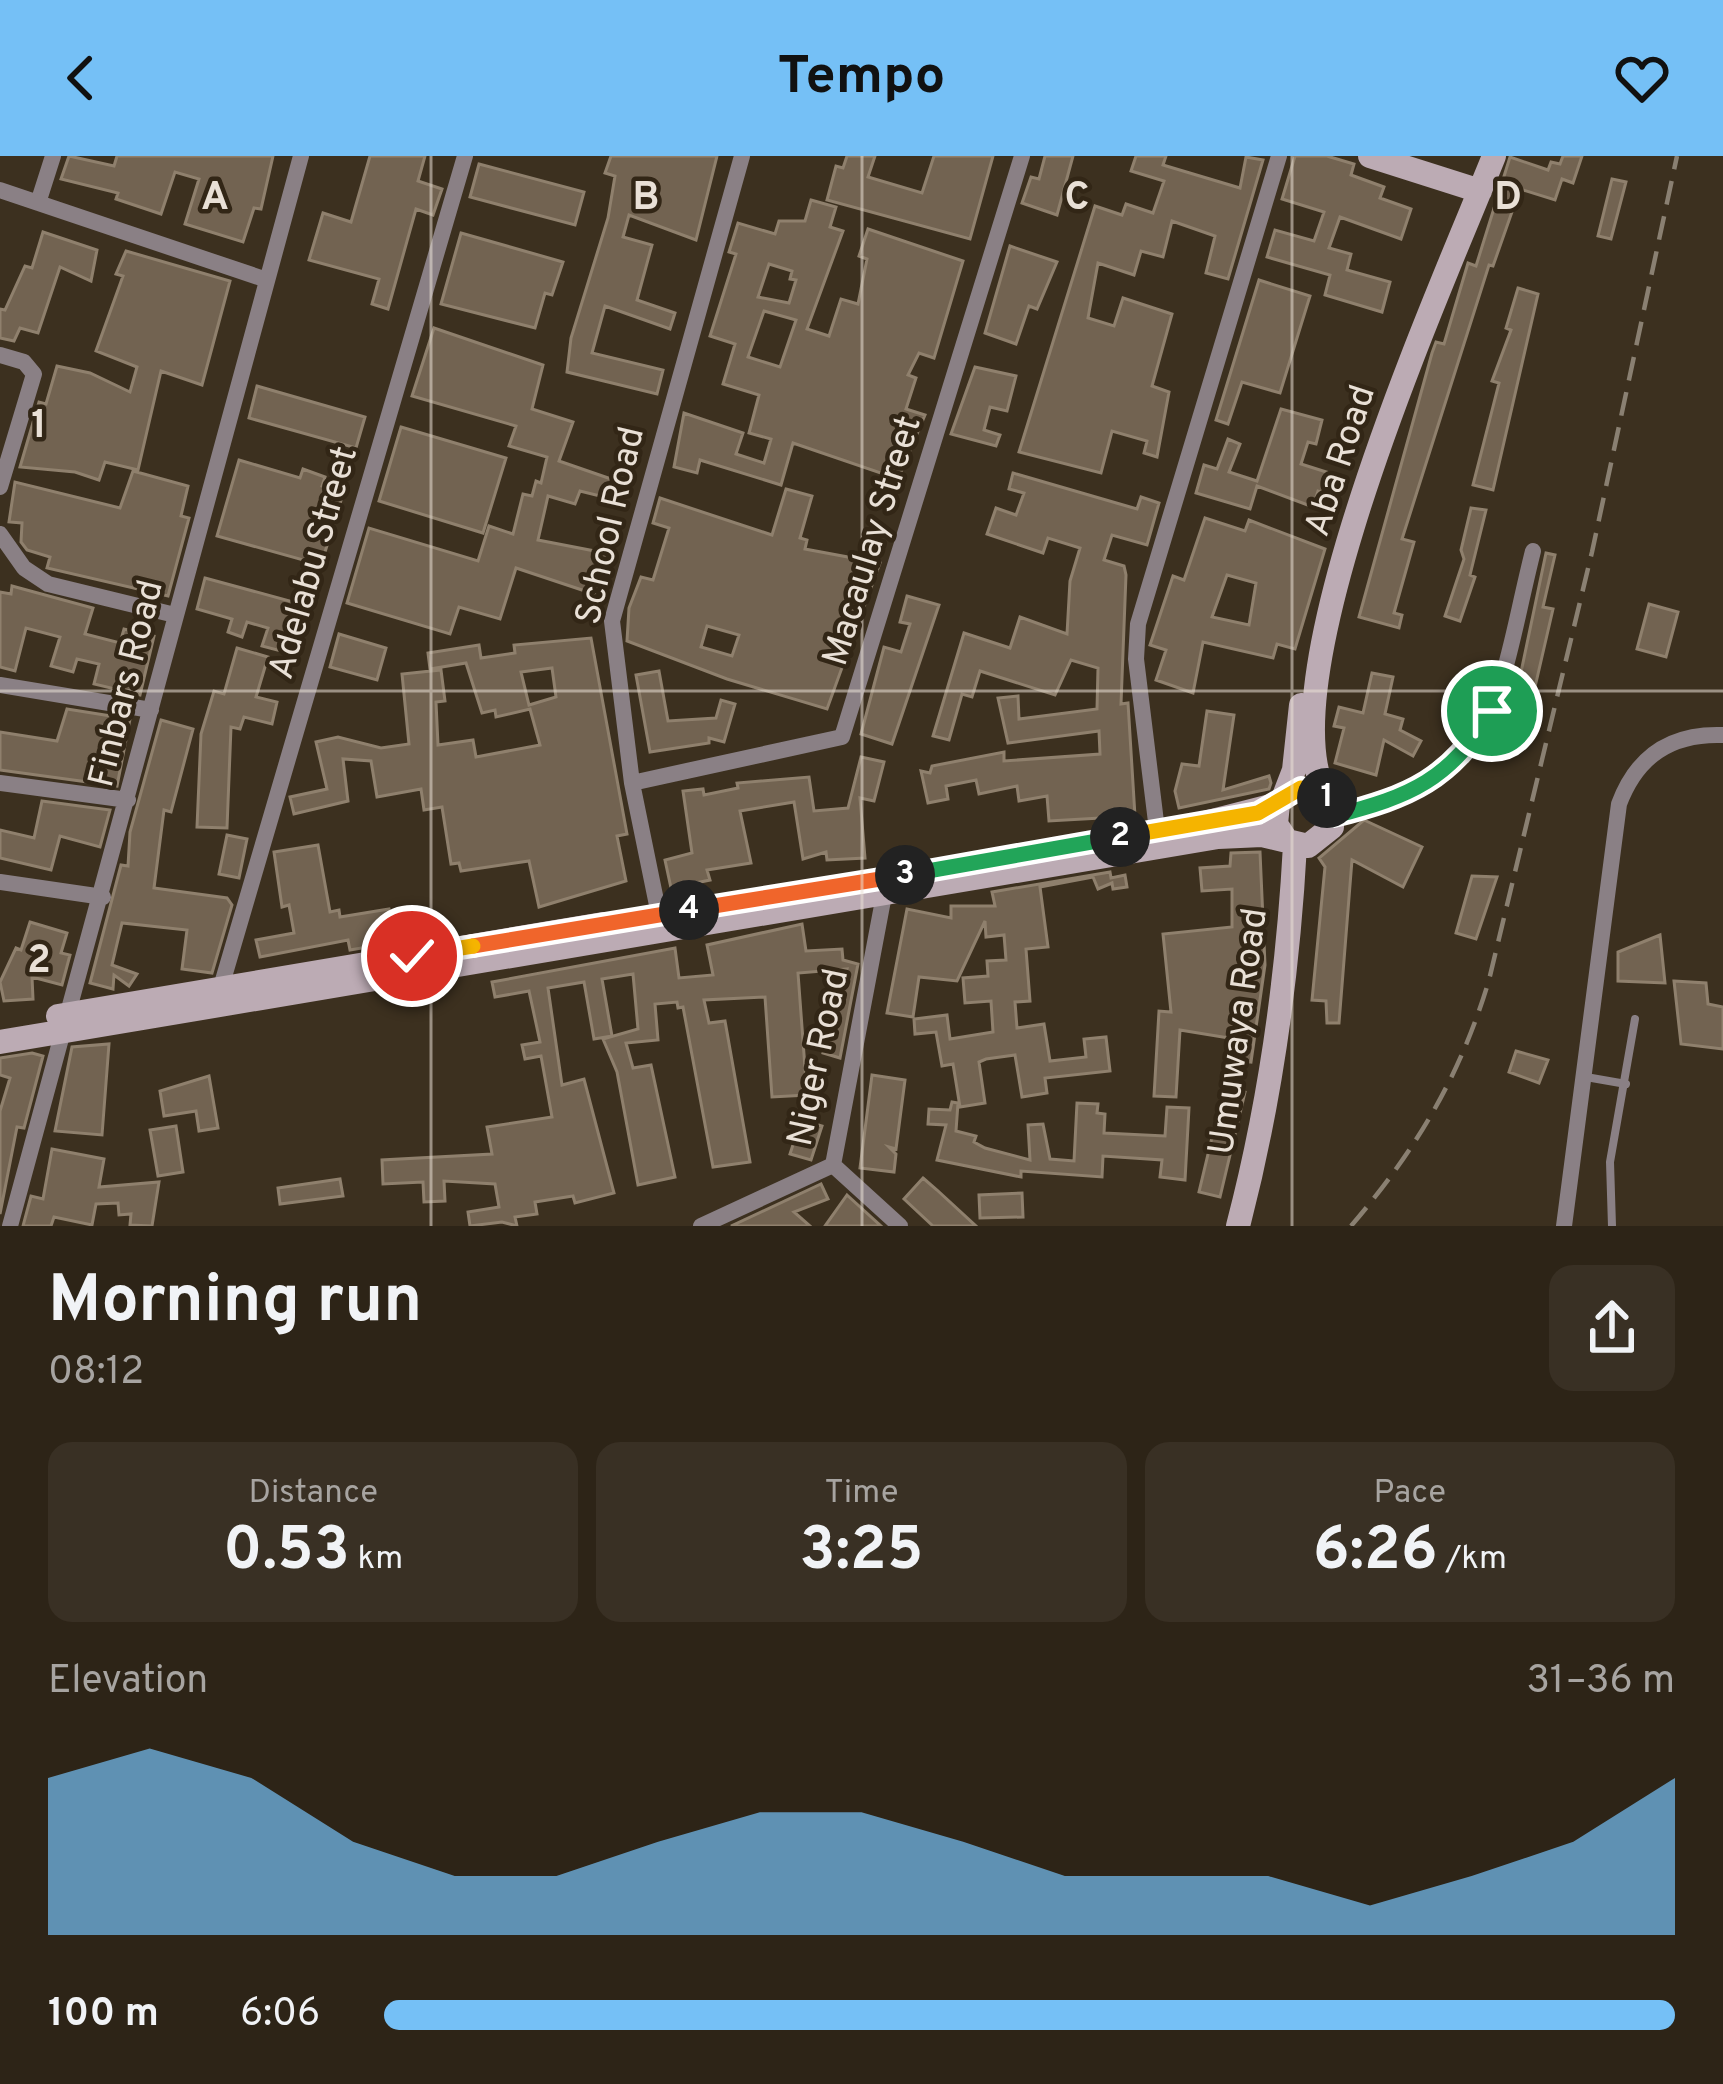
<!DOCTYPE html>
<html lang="en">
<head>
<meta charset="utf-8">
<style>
  :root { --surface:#2d2417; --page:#393024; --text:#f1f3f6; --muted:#a7a4a1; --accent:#75c0f6 }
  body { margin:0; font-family:Overpass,sans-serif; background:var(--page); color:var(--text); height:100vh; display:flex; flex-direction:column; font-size:45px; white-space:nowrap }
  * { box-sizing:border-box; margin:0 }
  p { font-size:39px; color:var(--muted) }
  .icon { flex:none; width:66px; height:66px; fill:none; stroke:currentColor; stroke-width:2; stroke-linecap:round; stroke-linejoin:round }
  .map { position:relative; height:1070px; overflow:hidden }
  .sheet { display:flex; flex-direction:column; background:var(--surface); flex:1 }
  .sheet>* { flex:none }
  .pin { position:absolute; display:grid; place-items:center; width:102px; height:102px; color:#fff; margin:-51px; border:6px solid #fff; border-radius:50%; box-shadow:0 3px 12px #0007 }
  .km { position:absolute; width:60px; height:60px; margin:-30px; border-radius:50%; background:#222; color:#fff; font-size:33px; line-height:60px; text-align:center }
  .round { display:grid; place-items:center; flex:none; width:126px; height:126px; border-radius:24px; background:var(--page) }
  .head { display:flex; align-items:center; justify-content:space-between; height:204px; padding:0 48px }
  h1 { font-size:66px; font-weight:700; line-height:90px }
  .figures { display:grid; grid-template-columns:repeat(3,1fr); gap:18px; height:204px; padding:12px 48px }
  .figures div { display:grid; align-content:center; border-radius:24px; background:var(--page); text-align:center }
  .figures b { font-size:60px; font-weight:700 }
  .figures small { font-size:33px; font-weight:400 }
  .figures p { font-size:33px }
  .chart { height:336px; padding:24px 48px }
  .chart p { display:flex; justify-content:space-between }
  .chart svg { width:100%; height:216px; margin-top:12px; fill:var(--accent); opacity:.7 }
  ul { padding:0 48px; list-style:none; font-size:39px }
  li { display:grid; grid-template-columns:192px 144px 1fr; align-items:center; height:90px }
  li i { height:30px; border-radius:15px; background:var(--accent) }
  header { display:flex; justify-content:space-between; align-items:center; height:156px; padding:0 48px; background:var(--accent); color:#111; font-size:54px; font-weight:700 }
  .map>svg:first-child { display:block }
  .building { fill:#726351; stroke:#8f806d; stroke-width:3; fill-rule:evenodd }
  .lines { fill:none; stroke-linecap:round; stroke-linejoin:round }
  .lane { stroke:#8a8085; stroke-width:8 }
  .street { stroke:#8a8085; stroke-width:16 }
  .secondary { stroke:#bcabb4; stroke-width:24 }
  .rail { stroke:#8a8072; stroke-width:4.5; stroke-dasharray:24 12; stroke-linecap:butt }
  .split-1-casing { stroke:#fff; stroke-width:24 }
  .split-2-casing { stroke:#fff; stroke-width:24 }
  .split-3-casing { stroke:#fff; stroke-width:24 }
  .split-4-casing { stroke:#fff; stroke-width:24 }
  .split-5-casing { stroke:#fff; stroke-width:24 }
  .split-6-casing { stroke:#fff; stroke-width:24 }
  .split-1 { stroke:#22a559; stroke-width:15 }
  .split-2 { stroke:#f5b400; stroke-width:15 }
  .split-3 { stroke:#22a559; stroke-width:15 }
  .split-4 { stroke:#f0652b; stroke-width:15 }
  .split-5 { stroke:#f0652b; stroke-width:15 }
  .split-6 { stroke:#f5b400; stroke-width:15 }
  .grid { fill:none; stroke:#e9e0d6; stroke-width:3; stroke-opacity:0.55 }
  .labels { text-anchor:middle; stroke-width:9; stroke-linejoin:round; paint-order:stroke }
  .street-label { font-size:36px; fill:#e9e0d6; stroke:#322616 }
  .grid-label { font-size:39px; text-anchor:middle; font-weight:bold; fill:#e9e0d6; stroke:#322616; stroke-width:9; stroke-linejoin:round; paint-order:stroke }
</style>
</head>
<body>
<header><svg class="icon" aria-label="back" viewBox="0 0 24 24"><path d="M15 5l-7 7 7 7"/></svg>Tempo<svg class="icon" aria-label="heart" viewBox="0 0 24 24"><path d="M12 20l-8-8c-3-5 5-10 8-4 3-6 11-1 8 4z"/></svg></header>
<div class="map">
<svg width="1723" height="1070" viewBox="0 0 1723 1070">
  <rect width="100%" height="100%" fill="#3c301f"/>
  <!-- building -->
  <path class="building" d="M69,0L114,10L117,0H273L261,53L254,52L243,86L185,68L199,23L175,16L161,58L116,43L118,37L61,23Z
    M370,0H425L418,25L442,33L433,59L416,53L388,153L372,148L379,123L309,104L323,57L351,66Z
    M611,0H717L696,84L629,59L623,81L652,89L637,144L675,157L670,173L605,150L592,197L663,214L657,238L567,216L571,182L608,62L615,20L605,17Z
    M847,0H875L868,21L922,37L934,0H993L970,83L827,44L836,10L843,12Z
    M1045,0H1073L1057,59L1022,47L1031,21L1039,23Z
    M1136,0H1166L1163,9L1240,32L1246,1L1263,4L1228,123L1206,117L1215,80L1172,65L1163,101L1141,95L1134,119L1098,107L1088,162L1114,170L1123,142L1172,158L1152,230L1169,236L1157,301L1144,297L1147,285L1112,275L1101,317L1019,296L1095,50L1122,59L1126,48L1153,57L1164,25L1131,15Z
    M1295,0H1327L1354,8L1351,19L1384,31L1380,42L1411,53L1401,83L1340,61L1329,92L1351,98L1347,114L1390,126L1382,156L1325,139L1330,119L1267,101L1275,74L1314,85L1324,56L1282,43Z
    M1563,0H1582L1573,27L1562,23L1555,44L1520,33L1493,110L1489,109L1402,383L1414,386L1394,457L1402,459L1399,472L1359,461L1432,197L1436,186L1444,188L1468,107L1476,110L1510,1L1548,14L1551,6L1560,8Z
    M479,8L584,36L575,69L470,41Z
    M1612,23L1626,26L1611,83L1598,80Z
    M811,44L836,51L830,71L843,75L807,173L829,180L841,143L858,148L867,103L859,100L868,73L963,105L934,202L919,197L908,219L916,222L906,253L925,259L898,323L793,287L781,329L700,304L697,317L674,311L684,257L743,277L736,298L764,307L771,283L749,277L759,239L723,228L735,188L710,180L736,98L729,96L738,67L775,78L779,65H805ZM769,108L792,115L790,123L796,124L789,147L758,141ZM764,155L796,164L780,211L748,201Z
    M43,76L97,94L91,125L60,111L38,177L20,172L14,185L0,182V153L5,154L25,110L32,112Z
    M461,77L563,106L552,139L545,137L535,172L441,148Z
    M1010,90L1057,106L1037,153L1029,150L1016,188L985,177Z
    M126,95L230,125L202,229L161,215L138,314L105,306L99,324L75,316L20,311L39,246L46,248L57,210L90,217L130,236L137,211L96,195L123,120L116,118Z
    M1259,124L1310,140L1280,237L1242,226L1228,268L1216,264Z
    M1518,132L1538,138L1493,334L1473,329L1499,227L1492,225L1511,174L1506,172Z
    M434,172L543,209L532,253L573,266L559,305L617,325L612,343L580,335L575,348L548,340L538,384L605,397L594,438L516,412L500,463L459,451L450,478L347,447L369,372L478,405L489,370L513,378L523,338L532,340L536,325L541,327L547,301L509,290L516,270L412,240Z
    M975,211L1016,220L1007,255L990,251L984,274L1000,279L996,290L951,278Z
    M257,230L365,261L356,292L249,262Z
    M1281,253L1322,264L1316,288L1308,286L1301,308L1339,320L1333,339L1318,335L1313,351L1257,330L1250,353L1196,337L1204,309L1217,313L1228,283L1240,288L1229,316L1257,325Z
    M401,271L506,302L483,377L379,345Z
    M239,304L300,322L303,313L325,321L322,330L343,338L321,409L217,380Z
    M133,315L188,330L181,360L189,362L168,440L47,412L50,401L27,394L21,386L22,367L9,366L15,326L120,352Z
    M1013,317L1137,353L1141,341L1159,347L1147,389L1112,379L1104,404L1124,410L1126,419L1121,548L1128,547L1135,660L1049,665L1047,640L1019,645L1017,630L979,638L976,624L946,630L948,643L928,647L921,615L930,617L932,610L1004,596V605L1100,598L1099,575L1008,587L998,542L1018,540L1019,563L1097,553L1098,512L1071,504L1055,539L980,515L972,541L962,538L949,584L933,580L964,477L1010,492L1020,461L1067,478L1070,425L1080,392L1048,382L1043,397L987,378L996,352L1016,359L1024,337L1009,333Z
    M786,333L812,340L800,382L807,384L805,393L880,407L827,553L727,523L627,485L629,452L641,421L653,424L669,372L653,367L660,342L772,379ZM707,470L739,479L732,500L701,491Z
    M1471,352L1486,354L1470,419L1475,421L1460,465L1445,460L1464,403L1461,394Z
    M1205,362L1245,375L1249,364L1325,393L1295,493L1277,488L1273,502L1203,486L1193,537L1156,524L1166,494L1150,489L1173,420L1184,424ZM1227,419L1256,427L1249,469L1212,461Z
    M1546,397L1555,399L1543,451L1553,453L1532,544L1516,540Z
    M205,422L308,450L299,482L287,478L281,495L262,490L268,472L247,466L242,481L228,476L232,463L197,453Z
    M12,430L93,452L85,478L120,487L124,473L154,480L140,539L94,528L99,508L77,503L73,516L51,510L60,481L26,472L15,515L0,511V436L11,438Z
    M907,440L939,449L892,588L861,578L884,491L901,496L910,468L900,466Z
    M1649,448L1678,456L1666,501L1637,493Z
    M339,478L386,492L377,524L330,511Z
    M591,482L627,678L617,680L626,725L539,751L529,705L461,715L459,707L451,708L442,651L424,654L421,633L377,641L371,605L343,603L348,645L294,658L290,641L327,633L316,586L338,581L381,592L409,588L402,518L441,514L445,545L436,546L438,589L473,584L476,601L540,589L530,553L496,561L495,554L482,557L466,507L430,513L428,497L479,489L481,502L515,497L514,489ZM552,512L556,541L529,549L521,516Z
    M237,492L268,501L256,541L277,546L272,568L244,561L240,573L231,571L227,672L197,671L201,578L214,535L224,538Z
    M659,515L668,565L716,562L721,544L735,548L724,586L709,582V587L650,596L636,519Z
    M1372,517L1393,521L1385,558L1403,563L1400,574L1421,585L1413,600L1384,584L1376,619L1335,607L1344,572L1334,570L1339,551L1363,557Z
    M67,553L130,563L117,630L0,614V576L57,585Z
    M1207,555L1234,559L1223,634L1269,620L1271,627L1269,633L1179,652L1175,635L1182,608L1199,610Z
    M161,564L193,573L171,656L164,654L154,732L227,742L232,749L212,817L182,813L187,774L122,767L112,809L137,818L129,830L114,819L113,833L90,827L121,709L128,710L130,676Z
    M861,601L884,606L874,645L860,642L865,702L827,704L826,696L803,703L794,646L740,655L751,707L707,714L710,724L671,732L665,704L692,697L683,635L703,633L704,639L738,632L737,627L809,621L814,655L848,652Z
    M42,645L110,654L100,691L60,680L51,714L0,702V674L34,682Z
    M1364,664L1422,691L1403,731L1352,704L1339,867H1327L1326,845L1312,844L1325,711L1319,702Z
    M227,679L247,683L239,722L219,718Z
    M318,689L330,756L339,754L340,761L389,753L394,775L384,777L385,788L350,794L348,784L260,801L256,784L294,777L289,749L282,751L274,696Z
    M1260,696L1265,809L1251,906L1233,904L1235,883L1180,874L1176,941L1154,940L1159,855L1171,856L1163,778L1232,771V733L1202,735L1200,712L1230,710L1231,697Z
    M1110,716L1111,722L1125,719L1127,731L1113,733L1112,727L1098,733L1093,721L1040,731L1048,791L1026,793L1030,845L1015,846L1017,872L1044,868L1050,905L1086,901L1084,883L1106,881L1110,915L1045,922L1047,937L1022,941L1015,899L986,903L979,906L985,947L960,951L953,908L942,910L936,876L915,878L914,863L947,859L950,883L993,876L991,845L965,847L963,822L988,820L987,805L1006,804L1004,779L986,781L985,765L957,825L919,821L913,861L887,857L907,753L951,762V750H995L992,736Z
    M1472,720L1497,721L1476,783L1456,777Z
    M30,766L67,777L61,797L70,799L62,829L32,821L33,843L4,845L0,826L16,792L21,794Z
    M802,768L806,795L842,793L843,804L858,808L840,902L823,897L847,813L798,817L807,939L772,941L765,841L704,844L709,867L725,865L750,1006L713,1011L683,851L678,852L677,846L655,848L658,884L626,887L633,912L651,909L675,1021L638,1029L617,916L603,883L638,873L633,818L602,823L612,880L594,883L584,826L548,832L562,929L584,923L614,1037L575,1047L573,1040L535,1046L537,1058L515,1061L517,1070L502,1066L470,1070L468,1056L499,1051L495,1028L444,1025L445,1045L424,1046L423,1026L383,1028L382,1004L492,998L487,971L552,961L541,900L525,903L522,889L540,886L529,835L495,841L492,826L675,792L679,822L713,819L707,789Z
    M1660,779L1665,827L1618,825V796Z
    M1674,825L1706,827L1708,848L1723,851V893L1681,888Z
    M109,888L102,979L55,975L72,891Z
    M1516,895L1548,904L1539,927L1509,916Z
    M32,897L43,900L24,972L17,971L0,1058V955L10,922L0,919V902Z
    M872,919L905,924L896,993L889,991L896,998L894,1016L860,1012Z
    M209,920L218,972L199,975L196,955L164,960L160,935Z
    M1224,931L1245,936L1220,1041L1199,1036Z
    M952,946L958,947L956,975L976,980L974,986L985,992L1030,1004L1028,969L1043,968L1050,1003L1074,1005L1077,947L1098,948L1097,957L1105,958L1104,977L1165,980L1167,951L1189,952L1185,1024L1160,1021L1162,1004L1103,1000L1102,1021L1021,1015V1021L937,1004L946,969L928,968L929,953L950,954Z
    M801,964L822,970L811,1004L790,998Z
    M176,970L183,1016L158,1020L150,974Z
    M52,993L104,1003L99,1031L159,1026L152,1070L130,1069L131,1058L119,1059L118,1047L96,1048L92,1069L54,1061L51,1070H23L31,1040L43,1043Z
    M923,1022L937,1034L976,1070H933L904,1043Z
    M340,1023L343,1040L280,1048L278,1032Z
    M821,1028L828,1043L794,1056L810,1070H731Z
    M1022,1037L1023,1061L980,1062L979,1039Z
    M847,1039L881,1070H825Z"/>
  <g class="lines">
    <!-- lane -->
    <path class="lane" d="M1586,921L1626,928
      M1612,1070L1610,1006L1635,863"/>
    <!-- street -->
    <path class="street" d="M0,34L264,123
      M38,47L53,0
      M0,199L24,206L34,218L0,331
      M0,378L24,412L48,428L175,459
      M0,529L151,554
      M0,627L128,644
      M632,627L842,581L1022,0
      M1334,660C1505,616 1495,547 1533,395
      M1157,674L1136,503L1138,468L1279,0
      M0,726L103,741
      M659,759L632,627L612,465L742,0
      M221,831L465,0
      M833,1009L900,1070
      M10,1070L301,0
      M701,1070L833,1009L884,739
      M1564,1070L1619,648C1637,600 1671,577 1723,579"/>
    <!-- secondary -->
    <path class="secondary" d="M1370,0L1480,35
      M1284,640L1294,614L1301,549
      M1327,642C1262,527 1445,123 1494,0
      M1200,668L1278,648
      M58,860L603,768
      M0,886L1218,681L1262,679L1308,690L1332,671V650L1319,636L1292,634L1278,648L1276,668L1287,685
      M1238,1070C1271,944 1288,819 1295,689"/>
    <!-- rail -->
    <path class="rail" d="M1351,1070C1416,994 1460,921 1489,824L1592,396L1677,0"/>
  </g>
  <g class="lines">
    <!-- split-1 casing -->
    <g class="split-1-casing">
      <path id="split-1" d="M1327,642L1334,660C1412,640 1449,624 1492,555"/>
    </g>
    <!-- split-2 casing -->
    <g class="split-2-casing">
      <path id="split-2" d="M1120,681L1258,657L1301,632L1327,642"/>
    </g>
    <!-- split-3 casing -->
    <g class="split-3-casing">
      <path id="split-3" d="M905,719L1120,681"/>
    </g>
    <!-- split-4 casing -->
    <g class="split-4-casing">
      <path id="split-4" d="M689,754L905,719"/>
    </g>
    <!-- split-5 casing -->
    <g class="split-5-casing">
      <path id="split-5" d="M473,790L689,754"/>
    </g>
    <!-- split-6 casing -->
    <g class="split-6-casing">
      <path id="split-6" d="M412,800L473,790"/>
    </g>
    <!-- split-1 -->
    <use href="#split-1" class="split-1"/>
    <!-- split-2 -->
    <use href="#split-2" class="split-2"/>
    <!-- split-3 -->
    <use href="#split-3" class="split-3"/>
    <!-- split-4 -->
    <use href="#split-4" class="split-4"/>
    <!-- split-5 -->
    <use href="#split-5" class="split-5"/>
    <!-- split-6 -->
    <use href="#split-6" class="split-6"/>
  </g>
  <!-- grid -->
  <path class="grid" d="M431,0V1070M862,0V1070M1292,0V1070M0,535H1723"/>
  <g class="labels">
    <!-- street labels -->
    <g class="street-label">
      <text transform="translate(1338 304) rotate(-72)" y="13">Aba Road</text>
      <text transform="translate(608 369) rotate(-77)" y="13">School Road</text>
      <text transform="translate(870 384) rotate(-73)" y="13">Macaulay Street</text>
      <text transform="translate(311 406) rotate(-74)" y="13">Adelabu Street</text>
      <text transform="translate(124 527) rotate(-76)" y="13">Finbars Road</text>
      <text transform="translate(1236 875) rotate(-82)" y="13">Umuwaya Road</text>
      <text transform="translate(816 901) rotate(-78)" y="13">Niger Road</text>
    </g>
  </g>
  <g class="grid-label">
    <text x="215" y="53">A</text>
    <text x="646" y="53">B</text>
    <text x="1077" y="53">C</text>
    <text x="1508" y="53">D</text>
    <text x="39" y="281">1</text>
    <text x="39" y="816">2</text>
  </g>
</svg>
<div class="pin" style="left:1492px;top:555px;background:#1e9e55"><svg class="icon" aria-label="arrive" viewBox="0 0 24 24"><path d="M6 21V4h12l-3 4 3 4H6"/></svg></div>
<div class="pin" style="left:412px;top:800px;background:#d93025"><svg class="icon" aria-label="check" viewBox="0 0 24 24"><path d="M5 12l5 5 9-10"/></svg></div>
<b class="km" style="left:1327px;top:642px">1</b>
<b class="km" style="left:1120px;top:681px">2</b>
<b class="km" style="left:905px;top:719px">3</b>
<b class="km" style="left:689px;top:754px">4</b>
</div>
<section class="sheet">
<div class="head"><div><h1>Morning run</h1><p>08:12</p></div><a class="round"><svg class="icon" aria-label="share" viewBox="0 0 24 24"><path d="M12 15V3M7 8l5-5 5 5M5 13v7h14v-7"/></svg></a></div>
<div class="figures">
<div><p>Distance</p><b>0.53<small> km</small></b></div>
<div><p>Time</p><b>3:25</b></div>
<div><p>Pace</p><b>6:26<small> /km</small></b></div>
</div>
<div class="chart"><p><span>Elevation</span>31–36 m</p>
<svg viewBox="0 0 160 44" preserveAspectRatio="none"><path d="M0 44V12L10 6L20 12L30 25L40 32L50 32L60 25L70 19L80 19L90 25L100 32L110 32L120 32L130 38L140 32L150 25L160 12V44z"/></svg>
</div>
<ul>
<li><b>100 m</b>6:06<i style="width:100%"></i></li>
</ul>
</section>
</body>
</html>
